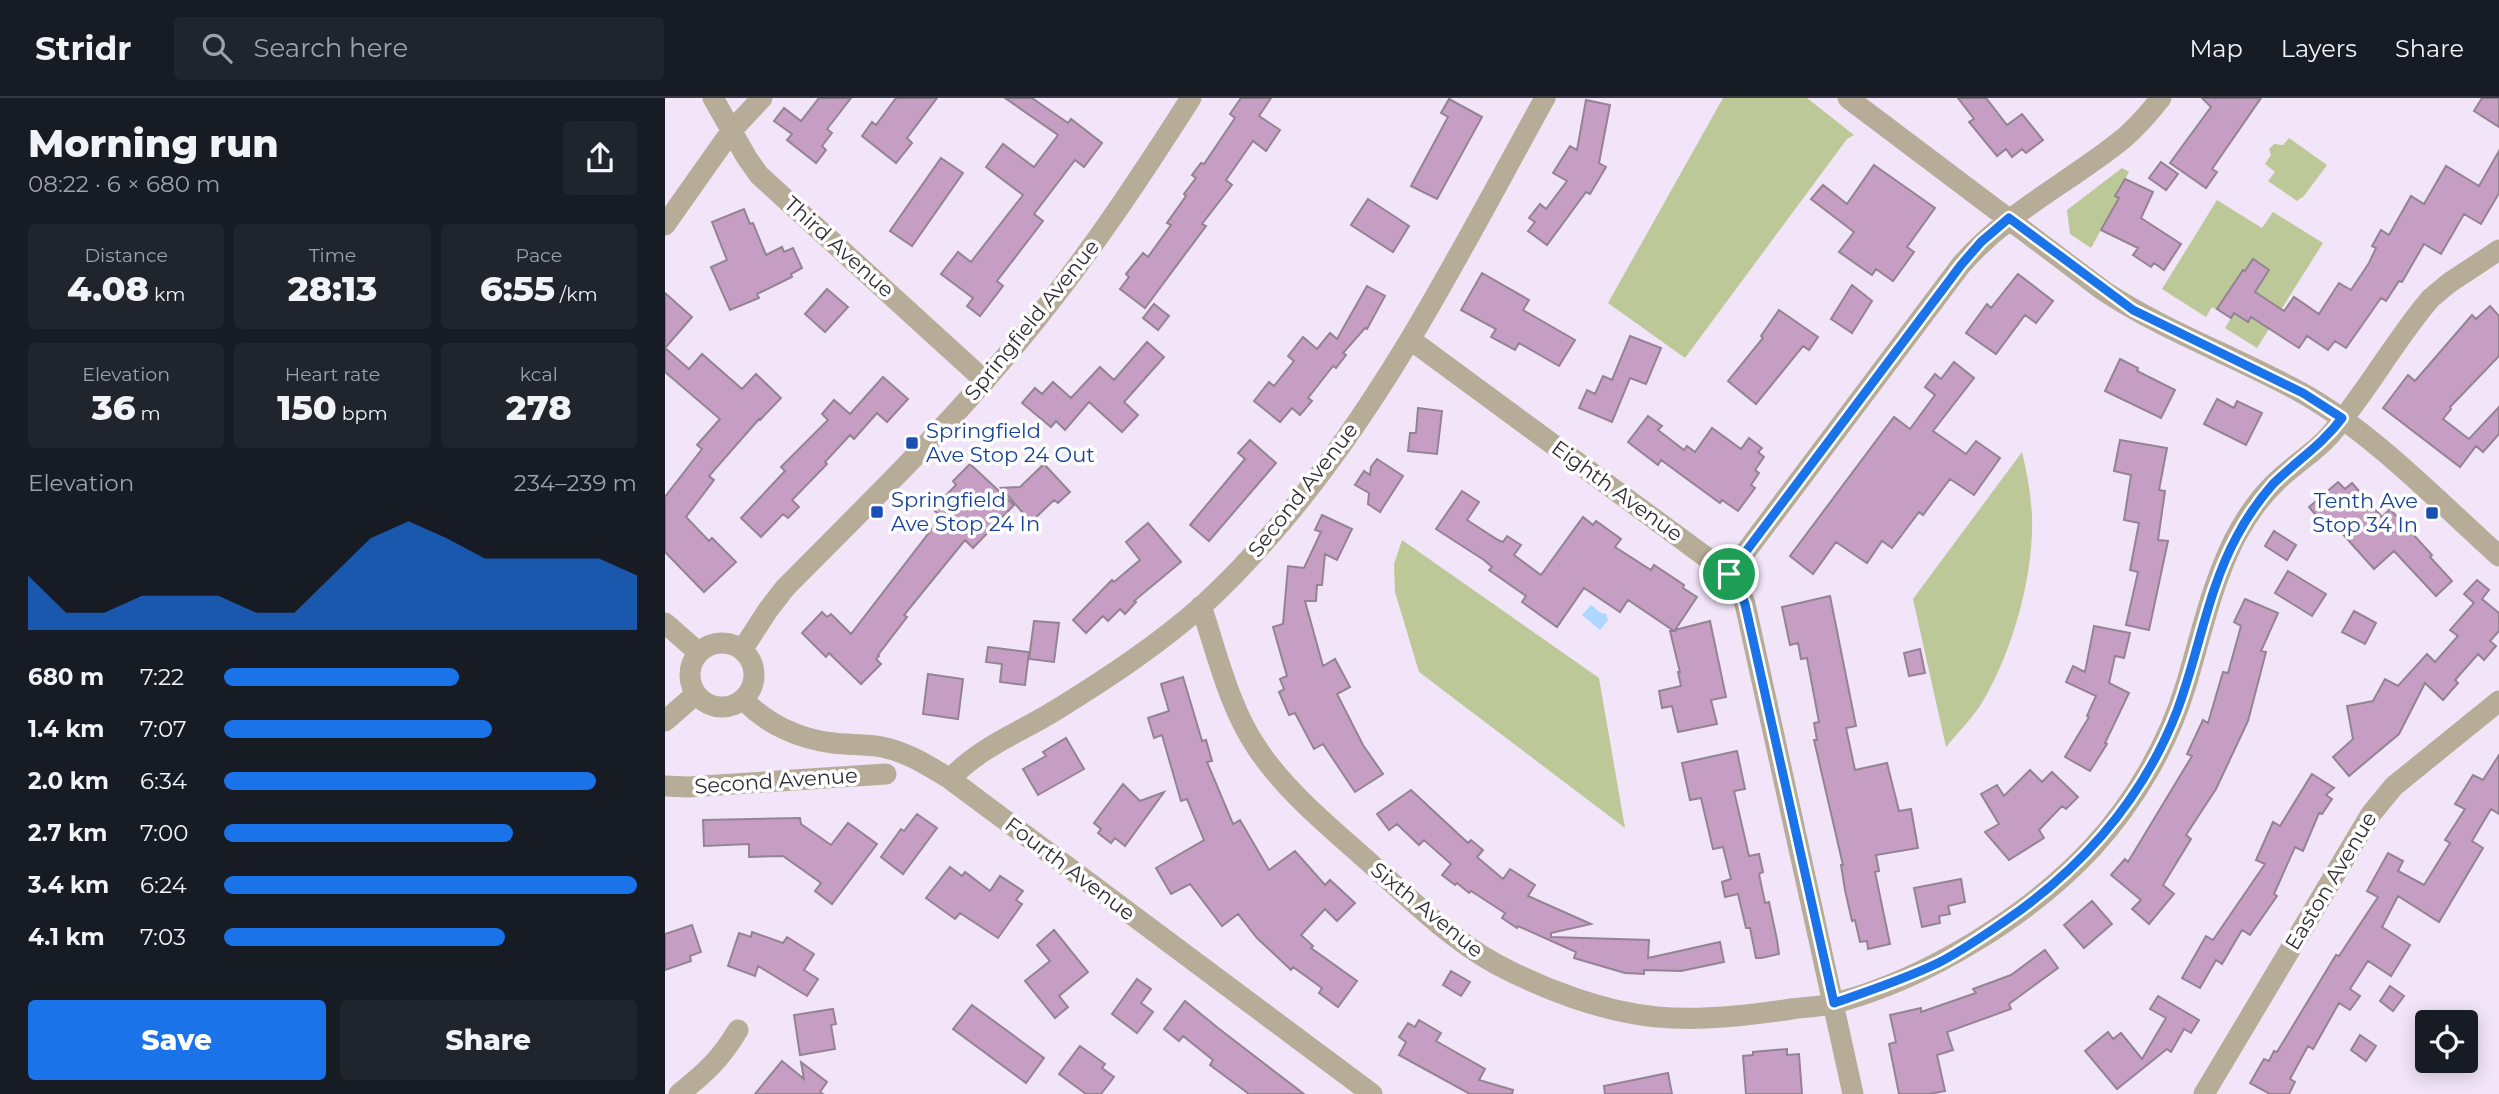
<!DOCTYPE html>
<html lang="en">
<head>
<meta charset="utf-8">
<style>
  :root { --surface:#171b24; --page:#20242c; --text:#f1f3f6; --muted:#9ea1a6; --line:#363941; --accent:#1a73e8 }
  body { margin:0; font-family:Montserrat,sans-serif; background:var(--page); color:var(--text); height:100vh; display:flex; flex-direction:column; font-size:26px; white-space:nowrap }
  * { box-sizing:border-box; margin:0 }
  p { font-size:23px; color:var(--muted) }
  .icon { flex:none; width:38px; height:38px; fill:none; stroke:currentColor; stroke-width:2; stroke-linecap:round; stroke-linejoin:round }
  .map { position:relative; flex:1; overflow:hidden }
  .drawer { display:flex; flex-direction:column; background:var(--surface); width:665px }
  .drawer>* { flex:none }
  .fabs { position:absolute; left:1750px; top:912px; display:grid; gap:14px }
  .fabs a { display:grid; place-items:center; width:63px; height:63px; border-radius:7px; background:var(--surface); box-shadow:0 4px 18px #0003; font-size:35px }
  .pin { position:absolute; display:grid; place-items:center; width:60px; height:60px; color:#fff; margin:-30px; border:4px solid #fff; border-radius:50%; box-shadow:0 2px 7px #0007 }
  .round { display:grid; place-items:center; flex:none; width:74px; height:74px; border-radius:7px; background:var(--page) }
  .summary { display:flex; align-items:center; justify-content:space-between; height:119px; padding:0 28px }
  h1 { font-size:38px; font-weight:800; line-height:52px }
  .stats { display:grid; grid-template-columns:repeat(3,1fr); gap:10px; height:119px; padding:7px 28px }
  .stats div { display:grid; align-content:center; border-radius:7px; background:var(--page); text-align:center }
  .stats b { font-size:35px; font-weight:800 }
  .stats small { font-size:19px; font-weight:400 }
  .stats p { font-size:19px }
  .chart { height:196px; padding:14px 28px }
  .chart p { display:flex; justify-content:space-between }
  .chart svg { width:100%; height:126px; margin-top:7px; fill:var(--accent); opacity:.7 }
  .primary-button { display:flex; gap:14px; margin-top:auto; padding:14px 28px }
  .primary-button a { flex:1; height:80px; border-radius:7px; background:var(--accent); color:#fff; font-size:28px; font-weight:800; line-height:80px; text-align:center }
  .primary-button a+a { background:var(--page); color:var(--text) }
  ul { padding:0 28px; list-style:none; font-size:23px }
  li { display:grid; grid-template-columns:112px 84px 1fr; align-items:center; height:52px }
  li i { height:18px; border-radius:9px; background:var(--accent) }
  header { display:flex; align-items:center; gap:42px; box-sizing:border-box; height:98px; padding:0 35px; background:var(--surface); border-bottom:2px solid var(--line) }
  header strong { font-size:33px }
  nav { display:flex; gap:38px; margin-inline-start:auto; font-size:24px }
  .search { width:490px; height:63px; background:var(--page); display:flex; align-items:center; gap:18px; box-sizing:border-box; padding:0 24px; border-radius:7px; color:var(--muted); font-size:26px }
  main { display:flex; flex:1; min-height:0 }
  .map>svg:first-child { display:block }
  .green { fill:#bcc897 }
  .water { fill:#add7fe }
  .building { fill:#c69ec4; stroke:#948393; stroke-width:2 }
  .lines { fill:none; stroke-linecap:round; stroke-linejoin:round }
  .minor { stroke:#b6ac97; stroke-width:21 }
  .tertiary { stroke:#b6ac97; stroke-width:21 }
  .route-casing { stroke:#fff; stroke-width:14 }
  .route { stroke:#1a73e8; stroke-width:9 }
  .transit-dot { fill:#1a4fb4; stroke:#fff; stroke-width:2.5 }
  .labels { text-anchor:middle; stroke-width:7; stroke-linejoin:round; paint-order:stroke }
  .street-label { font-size:21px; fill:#322d35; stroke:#fff }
  .transit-label { font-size:21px; fill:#164399; stroke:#fff; text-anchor:start }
</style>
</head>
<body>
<header>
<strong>Stridr</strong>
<div class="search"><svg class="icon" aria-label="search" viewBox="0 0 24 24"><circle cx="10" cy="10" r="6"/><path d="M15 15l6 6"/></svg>Search here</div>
<nav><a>Map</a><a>Layers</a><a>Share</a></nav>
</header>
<main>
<section class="drawer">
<div class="summary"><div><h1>Morning run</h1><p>08:22 · 6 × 680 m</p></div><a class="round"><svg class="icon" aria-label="share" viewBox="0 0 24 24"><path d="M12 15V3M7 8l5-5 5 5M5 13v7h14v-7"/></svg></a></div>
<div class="stats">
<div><p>Distance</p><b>4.08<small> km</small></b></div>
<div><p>Time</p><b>28:13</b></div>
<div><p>Pace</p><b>6:55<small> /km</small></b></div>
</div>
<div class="stats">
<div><p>Elevation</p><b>36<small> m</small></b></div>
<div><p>Heart rate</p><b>150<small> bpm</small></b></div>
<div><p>kcal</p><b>278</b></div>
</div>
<div class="chart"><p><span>Elevation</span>234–239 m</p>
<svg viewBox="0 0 160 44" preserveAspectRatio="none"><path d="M0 44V25L10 38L20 38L30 32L40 32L50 32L60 38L70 38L80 25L90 12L100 6L110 12L120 19L130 19L140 19L150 19L160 25V44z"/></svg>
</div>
<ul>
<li><b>680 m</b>7:22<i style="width:57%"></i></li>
<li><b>1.4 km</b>7:07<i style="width:65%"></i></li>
<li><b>2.0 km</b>6:34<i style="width:90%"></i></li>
<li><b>2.7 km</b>7:00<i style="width:70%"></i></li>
<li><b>3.4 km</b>6:24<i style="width:100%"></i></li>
<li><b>4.1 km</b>7:03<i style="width:68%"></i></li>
</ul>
<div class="primary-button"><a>Save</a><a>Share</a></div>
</section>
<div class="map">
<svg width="1834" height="996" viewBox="0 0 1834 996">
  <rect width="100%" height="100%" fill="#f2e5f9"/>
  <!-- green -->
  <path class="green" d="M1058,0H1142L1189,37L1182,41L1020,260L943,205Z
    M1624,40L1662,67L1639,98L1632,103L1603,83L1610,74L1600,66L1606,57L1604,51L1609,46L1618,47Z
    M1457,70L1464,74L1451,98L1454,100L1426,150L1405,136L1402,112Z
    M1552,102L1597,130L1608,114L1658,145L1592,250L1560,230L1566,220L1547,209L1541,219L1497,191Z
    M1357,354C1362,375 1366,396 1367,418C1369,477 1348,552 1318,603C1308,620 1293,634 1281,649L1248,501Z
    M737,442L934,580L960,730L754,574L730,494L729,466Z"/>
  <!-- water -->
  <path class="water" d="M926,507L936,515L941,516L943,522L935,532L917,517Z"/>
  <!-- building -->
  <path class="building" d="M154,0H186L162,31L167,35L157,48L161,52L151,65L122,42L127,36L109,23L119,10L136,23Z
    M231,0H272L242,40L247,45L231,65L197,38L207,24L211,27Z
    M340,0H367L403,25L406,21L437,45L419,69L410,62L369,116L378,123L332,183L338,188L315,218L302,208L308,200L276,176L293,154L306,164L358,97L321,69L338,46L369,69L393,37Z
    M576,0H606L594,18L615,32L601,53L588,43L561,82L567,87L537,126L541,128L480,210L455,191L464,179L461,176L478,155L483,159L506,127L502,125L521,98L519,96L531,80L527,77L536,65L539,66L570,20L565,16Z
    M1293,0H1321L1342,27L1357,16L1378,42L1361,55L1357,51L1347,59L1341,51L1332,58L1304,24L1309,21Z
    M1537,0H1596L1547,71L1552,74L1541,90L1505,65L1546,9Z
    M1817,0H1834V29L1809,13Z
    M784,1L817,19L772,101L746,88L783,19L776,15Z
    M921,2L945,7L934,65L941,69L925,96L921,94L882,147L863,133L870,124L864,120L875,106L881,111L902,83L888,75L905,48L912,52Z
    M1834,53V95L1816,126L1799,116L1776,156L1759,146L1737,184L1734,183L1721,203L1716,200L1681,250L1670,243L1663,252L1642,238L1634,250L1586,219L1583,224L1569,215L1566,220L1552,211L1578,172L1580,173L1588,161L1604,172L1590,194L1619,213L1629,199L1654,216L1674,185L1686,192L1704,165L1711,150L1707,148L1716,132L1724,137L1746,98L1759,106L1781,68L1814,88Z
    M276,60L298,75L247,148L225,133Z
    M1496,64L1513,76L1501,92L1484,80Z
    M1209,67L1270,110L1242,149L1249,154L1228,183L1211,171L1207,177L1174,154L1189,134L1146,101L1158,87L1182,106Z
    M1460,81L1488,94L1476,120L1516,146L1499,172L1489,165L1486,169L1468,157L1473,150L1436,132L1454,100L1450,98Z
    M703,101L744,128L728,154L686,127Z
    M79,111L85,126L88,125L101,157L117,149L119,154L128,150L137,170L126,176L127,179L92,196L94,200L65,212L46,169L62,162L47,124Z
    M817,175L864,202L858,212L910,242L894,268L854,245L850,252L826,239L831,231L796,212Z
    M1353,176L1388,203L1371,225L1360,217L1331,256L1301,235L1322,206L1326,210Z
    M1187,187L1207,203L1187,235L1166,221Z
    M702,188L720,198L702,231L700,230L678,255L681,257L671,270L668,268L643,300L647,303L635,317L627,310L615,324L589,303L604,284L609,288L629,263L623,258L638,239L652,251L665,235L672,241Z
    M162,191L183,209L160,234L140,216Z
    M0,195L27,219L0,250L24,271L37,256L77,291L91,276L116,300L95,322L94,321L44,378L49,382L21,419L44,443L47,440L71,464L39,494L0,454V399L37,351L32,347L55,321L0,274Z
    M489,206L504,218L493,232L478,220Z
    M1825,208L1834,218V258L1785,309L1786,311L1778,321L1804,341L1834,309V336L1818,354L1811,348L1795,369L1718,310L1743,277L1750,283L1807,217L1811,221Z
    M1114,212L1153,239L1144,252L1138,248L1091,306L1063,283L1098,240L1096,238Z
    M965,238L996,250L981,286L965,280L947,324L914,310L922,292L930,296L938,278L947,282Z
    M482,244L499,259L459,304L473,317L457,334L424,304L400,332L391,323L386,329L357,305L370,290L377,296L388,284L406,300L435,269L449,282Z
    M1455,261L1473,270L1472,273L1510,292L1496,320L1440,293Z
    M1289,264L1309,280L1268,333L1301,356L1311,343L1335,360L1309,397L1285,381L1258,417L1254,414L1227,450L1217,443L1202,465L1171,444L1148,476L1125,458L1229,319L1245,331L1270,297L1260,289L1270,276L1276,281Z
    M218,279L243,301L222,324L212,315L189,341L185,337L160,364L162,366L127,402L134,409L123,420L118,416L96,439L76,420L120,373L116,369L163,322L157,316L169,302L185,316Z
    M1552,301L1569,310L1572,303L1597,315L1581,347L1539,326Z
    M753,310L777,313L772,356L743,353L745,335H751Z
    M983,318L997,328L993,332L1019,352L1022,348L1030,354L1047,330L1076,351L1084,340L1097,350L1093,354L1099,359L1090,372L1094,375L1086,387L1090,390L1073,413L1057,402L1055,405L996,362L993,367L963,344Z
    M585,342L611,365L544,443L525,427L580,361L573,355Z
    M1455,342L1502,350L1494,392L1500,393L1493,442L1503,443L1484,532L1461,527L1473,474L1465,472L1474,425L1459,422L1466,377L1449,373Z
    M712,361L738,378L715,414L703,406L704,395L690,387L699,373L705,377L706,369Z
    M305,366L349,407L308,450L300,442L239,517L242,519L213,557L214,558L211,561L216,566L196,586L164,555L161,559L137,535L157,514L162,519L166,516L186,536L276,419L268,411L291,387L288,383Z
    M379,366L405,394L393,405L389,402L366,424L336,390L355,389Z
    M1673,384L1680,391L1687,385L1717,419L1725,411L1767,457L1765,459L1787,483L1771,498L1729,453L1709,471L1667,424L1661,429L1644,409Z
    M797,393L814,404L802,422L833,442L838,444L842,438L856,447L849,457L876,477L918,419L928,427L931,423L956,441L950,449L986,472L989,467L1019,487L1018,490L1032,499L1010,532L1045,523L1061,599L1046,602L1052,626L1013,634L1007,608L997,610L994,593L1016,588L1013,574H1015L1005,533H1009L963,502L955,514L919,490L892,529L857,504L861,498L824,472L827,469L819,462L771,431Z
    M657,417L687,431L672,462L660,456L657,487H652L651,503H640L658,568L670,561L685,589L672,596L698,647L718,676L690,694L658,646L649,651L630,615L624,617L614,594L619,591L615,581L622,578L608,529L618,526L623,468L639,470L656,434L650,432Z
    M483,425L516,464L469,503L471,504L460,516L455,511L443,523L438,518L421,535L408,522L447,482L449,484L475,462L461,444Z
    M1609,433L1631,447L1622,462L1600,448Z
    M1623,473L1661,496L1647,518L1610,495Z
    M1812,482L1824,492L1817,501L1834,515V533L1825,543L1831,548L1819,562L1813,556L1790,582L1793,585L1778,602L1760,585L1734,636L1684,678L1668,659L1688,641L1682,608L1708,603L1720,581L1733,588L1762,556L1770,564L1793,538L1785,532L1809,505L1799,496Z
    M1165,498L1191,628L1181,630L1190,672L1222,665L1234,713L1246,711L1253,750L1211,757L1214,773L1210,774L1225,846L1203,851L1202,843L1195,844L1190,822L1187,823L1180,792L1176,767H1178L1149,642H1152L1149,625L1154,624L1142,560L1136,561L1133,545L1125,547L1117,509Z
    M1580,501L1613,515L1596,553L1601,554L1583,623L1551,691L1521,737L1526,741L1498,787L1509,796L1484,826L1467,811L1476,802L1446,777L1460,761L1463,764L1527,658L1522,656L1538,622L1543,625L1558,574L1563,575L1576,528L1569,524Z
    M1689,513L1711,525L1700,546L1677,534Z
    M369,523L394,525L389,564L364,561Z
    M1429,528L1465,535L1459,560L1450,558L1444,585L1464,595L1440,645L1442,646L1425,673L1400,659L1424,619L1422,618L1431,598L1401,584L1408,568L1420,574Z
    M323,549L364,554L360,587L335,584L337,566L321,564Z
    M1255,551L1260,575L1244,578L1239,555Z
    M263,576L298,581L293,621L258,616Z
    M518,579L537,643L541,642L547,663L542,664L568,726L575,722L604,772L630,753L660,787L665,782L690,805L672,823L660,811L636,837L648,848L646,850L692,883L673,909L654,895L657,890L628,869L626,872L592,840L573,816L557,828L525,786L506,796L491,770L539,742L522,701L516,703L497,637L489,640L483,620L504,613L496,586Z
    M401,640L419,671L373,697L358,671L381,658L378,654Z
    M1072,653L1080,691L1069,693L1084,758L1094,756L1098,774L1094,776L1100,805L1104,804L1112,842L1114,856L1096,860H1091L1085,830H1081L1073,796L1060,799L1057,784L1066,781L1058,749L1048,751L1036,700L1025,702L1017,665Z
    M1834,657V716L1826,711L1807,743L1818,750L1774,824L1733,798L1717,829L1745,847L1726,878L1703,863L1685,891L1695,898L1685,912L1674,905L1648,951L1643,948L1625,981L1630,984L1624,996H1605L1585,985L1599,961L1604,963L1609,953L1612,954L1671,857L1674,858L1713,799L1702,793L1723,755L1738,763L1733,773L1759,787L1785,745L1780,742L1800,711L1790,706L1808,677L1818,682Z
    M1365,672L1377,684L1387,674L1413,699L1401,711L1397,708L1374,732L1379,740L1344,762L1320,734L1334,726L1316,696L1332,687L1339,698Z
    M1647,676L1669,690L1661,697L1667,701L1657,716L1654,715L1638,753L1630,749L1609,796L1612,798L1585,837L1577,832L1557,866L1551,862L1535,890L1517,880L1541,838L1548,842L1600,766L1591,762L1608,724L1615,728Z
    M458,686L475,703L499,694L460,748L450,740L446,745L433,735L436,731L429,725Z
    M746,692L803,745L806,742L818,752L812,759L838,781L845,771L870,787L863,798L926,826L886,835V839L984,842L983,860L1055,844L1059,864L1016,873L979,872V876L960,875L909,860L911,854L853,828L852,830L837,820L840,815L806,793L804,795L792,785L790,787L777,777L786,766L759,742L754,747L732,726L724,732L712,716Z
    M252,716L272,730L238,776L216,759L236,731L239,733Z
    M135,720L136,726L166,747L183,725L212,746L167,806L150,793L156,785L118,758L84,759V746L39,748L38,722Z
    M285,769L297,778L300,774L325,793L335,778L358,793L351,802L357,806L333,840L295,815L290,821L261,800Z
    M1296,781L1300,804L1283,808L1285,816L1274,818L1275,825L1257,829L1249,790Z
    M1427,803L1447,826L1419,850L1399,827Z
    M27,827L36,854L25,858L26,863L0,872V836Z
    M389,832L423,874L394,898L403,909L390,920L360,883L385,863L372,847Z
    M87,834L118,845L122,839L149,856L139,872L153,881L142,898L93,868L90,878L63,868L74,835L86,839Z
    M1380,852L1393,870L1344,906L1346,911L1282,934L1288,952L1272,957L1280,993L1264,996H1234L1224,946L1231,944L1225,917L1256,910V914L1311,895L1308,891L1346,877Z
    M786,873L805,884L796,898L778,887Z
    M472,881L486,891L476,905L488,914L472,935L447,916Z
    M1725,888L1739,898L1728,913L1715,903Z
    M1493,898L1534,922L1526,935L1519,931L1506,954L1502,951L1452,991L1420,953L1443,934L1448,941L1456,935L1477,961L1501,920L1485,911Z
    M520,903L553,930L639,996H584L545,967L548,962L518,938L514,943L499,931Z
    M307,907L379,960L361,985L288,931Z
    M168,911L171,926L166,927L170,951L135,957L129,917Z
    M754,922L776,935L771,943L820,971L814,982L848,992L847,996H805L734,957L741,944L734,939L743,925L750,929Z
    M1695,937L1711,948L1701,963L1686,952Z
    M415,948L440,966L437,970L449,979L436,996H421L394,976Z
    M1122,951V957L1134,956L1137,996H1081L1078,958L1088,957V954Z
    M117,963L139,981L136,964L162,984L155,994L158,996H90Z
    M1003,975L1007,996H940L939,988Z"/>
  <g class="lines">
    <!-- minor -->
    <path class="minor" d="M48,0L82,60L94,77L320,283
      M1183,0L1439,193C1501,234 1572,259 1637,295C1707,334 1774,404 1834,458
      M0,127L67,32L97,0
      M746,242L1064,476L1072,486L1080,506L1188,996
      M1064,476L1296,167C1344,112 1404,85 1459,40C1473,28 1485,14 1496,0
      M536,508C552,555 564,609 592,650C621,694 666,730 705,765C744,800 784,840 831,866C878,891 938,914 992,919C1036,923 1081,918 1126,911C1140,909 1156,909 1170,905C1262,881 1364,818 1428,749C1470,703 1503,646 1521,587C1536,537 1546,489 1569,442C1580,421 1594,400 1611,384C1628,367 1649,355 1665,337C1702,294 1729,243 1766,200L1784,185L1834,152
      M0,525L33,554
      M78,601C101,626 134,641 168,645C185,647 201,646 217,649C242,654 264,668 285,681L707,996
      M285,681C315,649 354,635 391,612C441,581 493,547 538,507C568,480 595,450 621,419C727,292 800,144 880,0
      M0,688L23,689L221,676
      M14,996C40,975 55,962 73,932
      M1539,996L1706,716L1729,688L1834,603"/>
    <!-- tertiary -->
    <path class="tertiary" d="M25 577a32 32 0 1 1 64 0a32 32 0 1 1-64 0Z
      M77,552L103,512L120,490C201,408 284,328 357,239C420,163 473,83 526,0
      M0,623L31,596"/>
  </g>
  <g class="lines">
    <!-- route casing -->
    <g class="route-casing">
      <path id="route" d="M1344,120L1468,212L1638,295L1677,320C1657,347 1631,363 1608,386C1594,402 1582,419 1572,438C1542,493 1534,555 1512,613C1478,701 1417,770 1340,823C1318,838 1297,853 1273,865C1240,881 1204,893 1169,905L1080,506L1072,486L1064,476L1296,167L1316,144Z"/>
    </g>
    <!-- route -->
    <use href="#route" class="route"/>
  </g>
  <!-- markers -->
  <g class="transit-dot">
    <rect x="240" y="338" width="14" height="14" rx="3.5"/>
    <rect x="205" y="407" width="14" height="14" rx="3.5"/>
    <rect x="1760" y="408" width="14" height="14" rx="3.5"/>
  </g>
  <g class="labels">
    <!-- street labels -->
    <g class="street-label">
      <text transform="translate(174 149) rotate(42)" y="7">Third Avenue</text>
      <text transform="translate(367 222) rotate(-51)" y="7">Springfield Avenue</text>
      <text transform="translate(638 392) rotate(-52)" y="7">Second Avenue</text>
      <text transform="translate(952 393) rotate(36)" y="7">Eighth Avenue</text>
      <text transform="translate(111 683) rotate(-4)" y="7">Second Avenue</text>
      <text transform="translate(405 771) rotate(37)" y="7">Fourth Avenue</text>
      <text transform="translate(1666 783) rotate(-59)" y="7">Easton Avenue</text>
      <text transform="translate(762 812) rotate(39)" y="7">Sixth Avenue</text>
    </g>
    <!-- transit labels -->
    <g class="transit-label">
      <text x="261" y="340">Springfield<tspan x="261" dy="24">Ave Stop 24 Out</tspan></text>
      <text x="226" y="409">Springfield<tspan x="226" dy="24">Ave Stop 24 In</tspan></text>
      <text x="1753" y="410" text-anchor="end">Tenth Ave<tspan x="1753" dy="24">Stop 34 In</tspan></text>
    </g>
  </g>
</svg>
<div class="fabs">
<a><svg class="icon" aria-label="locate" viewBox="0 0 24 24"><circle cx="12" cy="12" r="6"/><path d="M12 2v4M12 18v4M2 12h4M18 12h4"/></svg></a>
</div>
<div class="pin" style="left:1064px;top:476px;background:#1e9e55"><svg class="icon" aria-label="arrive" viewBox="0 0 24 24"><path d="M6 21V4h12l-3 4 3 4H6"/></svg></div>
</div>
</main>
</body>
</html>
